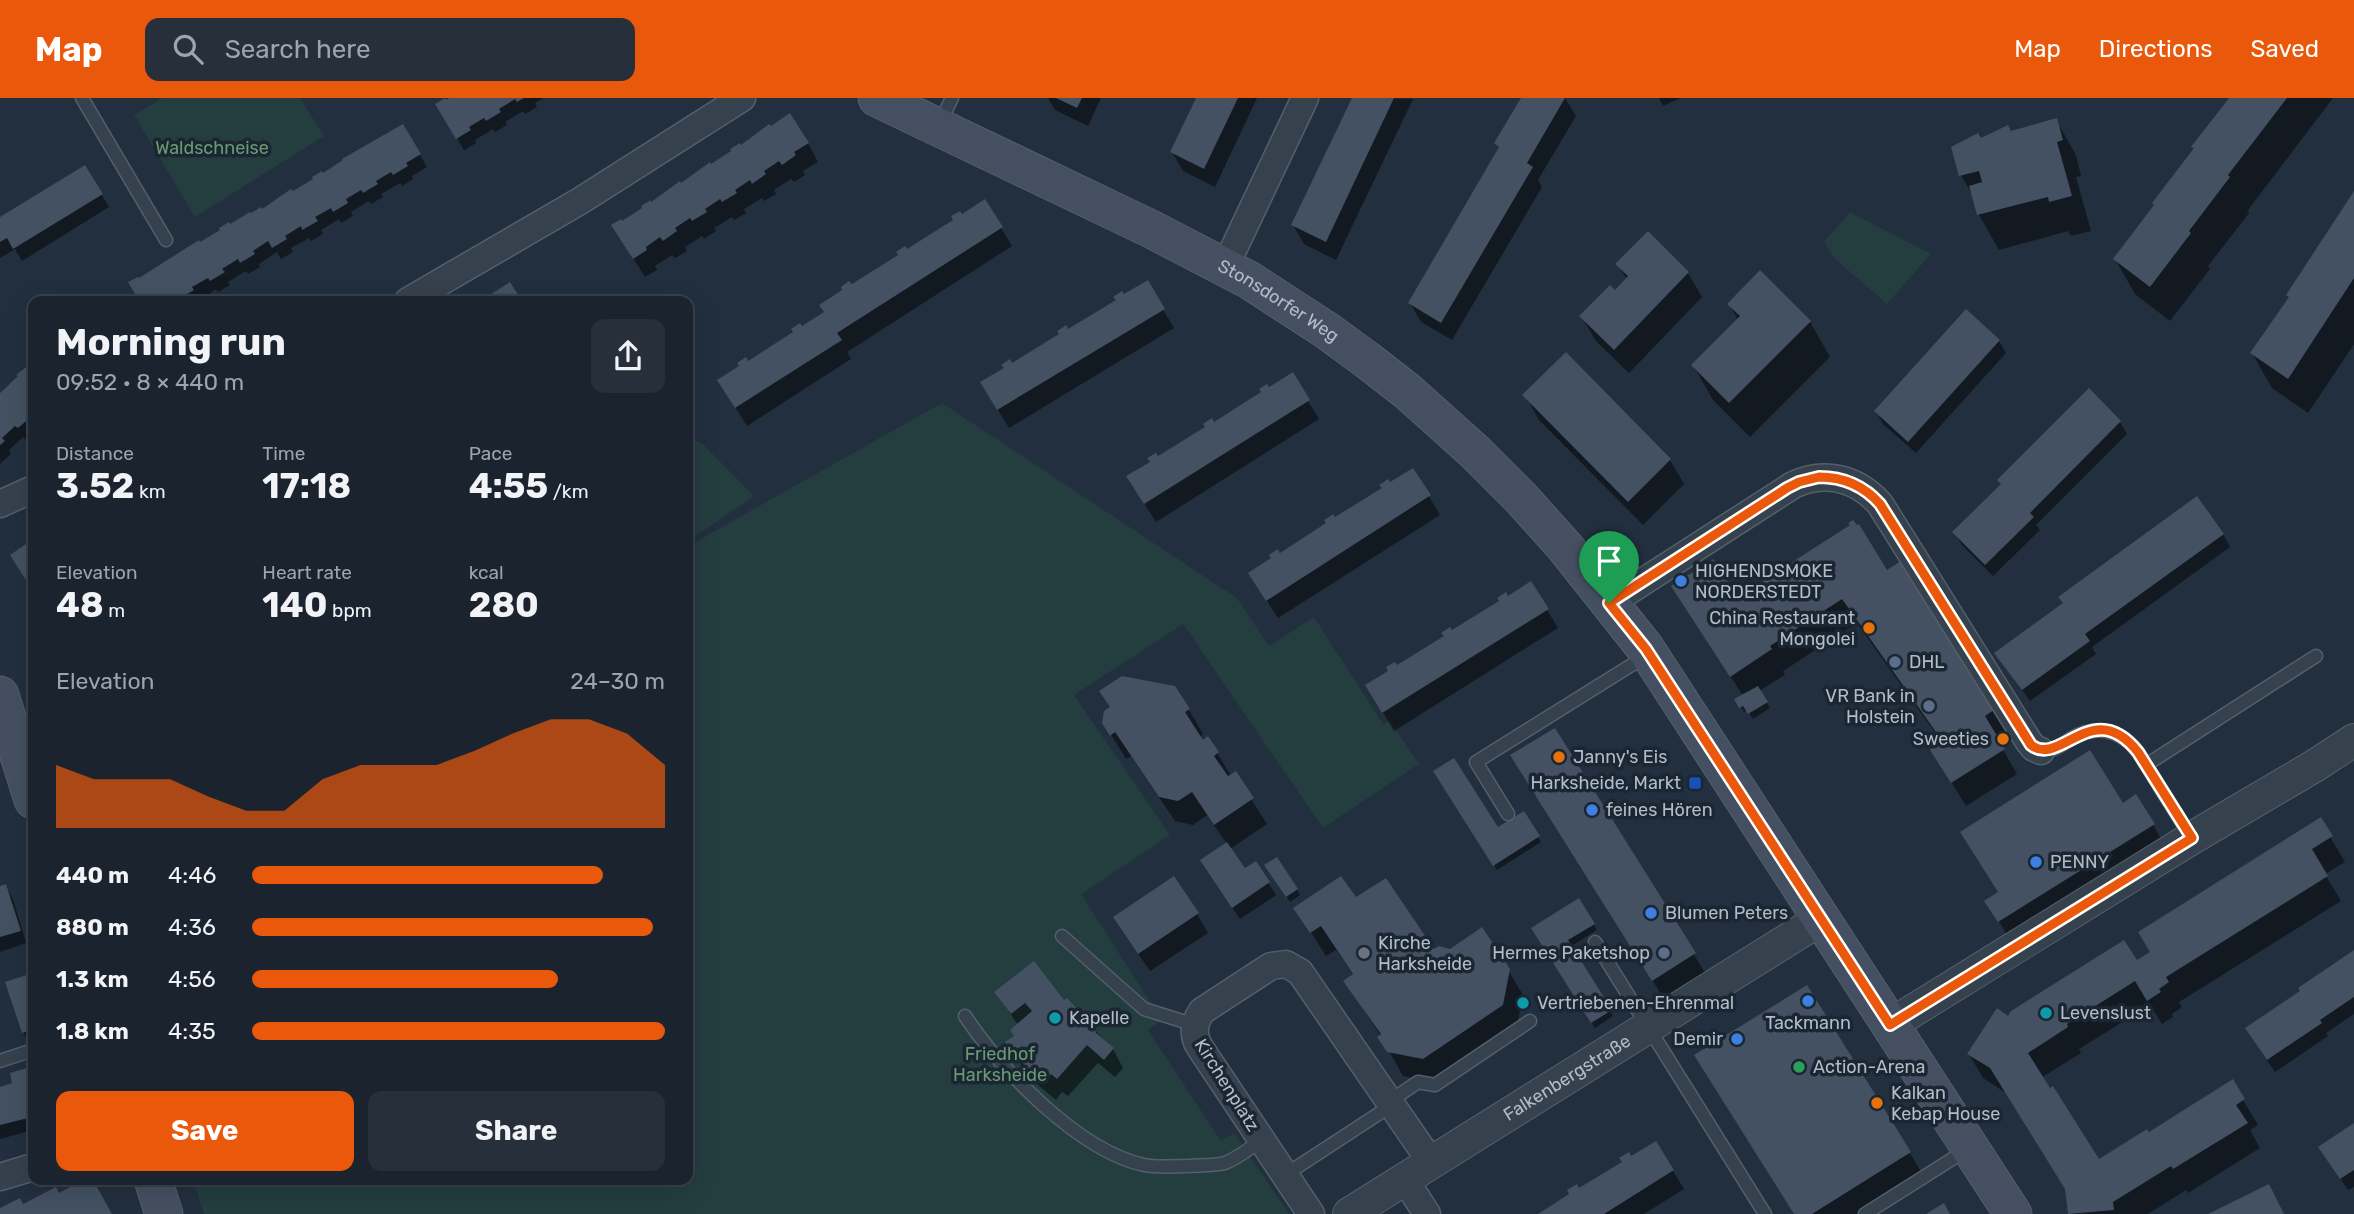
<!DOCTYPE html>
<html lang="en">
<head>
<meta charset="utf-8">
<style>
  :root { --surface:#1a232e; --page:#272f3a; --text:#f1f3f6; --muted:#9fa4aa; --line:#38404a; --accent:#ea580c }
  body { margin:0; font-family:Rubik,sans-serif; background:var(--page); color:var(--text); height:100vh; display:flex; flex-direction:column; font-size:26px; white-space:nowrap }
  * { box-sizing:border-box; margin:0 }
  p { font-size:23px; color:var(--muted) }
  .icon { flex:none; width:38px; height:38px; fill:none; stroke:currentColor; stroke-width:2; stroke-linecap:round; stroke-linejoin:round }
  .map { position:relative; flex:1; overflow:hidden }
  .sheet { position:absolute; left:28px; top:198px; width:665px; height:889px; display:flex; flex-direction:column; background:var(--surface); border-radius:14px; box-shadow:0 7px 28px #0002,0 0 0 2px var(--line) }
  .sheet>* { flex:none }
  .pin { position:absolute; display:grid; place-items:center; width:60px; height:60px; color:#fff; margin:-72px -30px; border-radius:50% 50% 50% 0; rotate:-45deg; box-shadow:0 0 7px #0007 }
  .pin .icon { rotate:45deg }
  .round { display:grid; place-items:center; flex:none; width:74px; height:74px; border-radius:14px; background:var(--page) }
  .headline { display:flex; align-items:center; justify-content:space-between; height:119px; padding:0 28px }
  h1 { font-size:38px; font-weight:700; line-height:52px }
  .figures { display:grid; grid-template-columns:repeat(3,1fr); gap:10px; height:119px; padding:7px 28px }
  .figures div { display:grid; align-content:center }
  .figures b { font-size:35px; font-weight:700 }
  .figures small { font-size:19px; font-weight:400 }
  .figures p { font-size:19px }
  .chart { height:196px; padding:14px 28px }
  .chart p { display:flex; justify-content:space-between }
  .chart svg { width:100%; height:126px; margin-top:7px; fill:var(--accent); opacity:.7 }
  .cta { display:flex; gap:14px; margin-top:auto; padding:14px 28px }
  .cta a { flex:1; height:80px; border-radius:14px; background:var(--accent); color:#fff; font-size:28px; font-weight:700; line-height:80px; text-align:center }
  .cta a+a { background:var(--page); color:var(--text) }
  ul { padding:0 28px; list-style:none; font-size:23px }
  li { display:grid; grid-template-columns:112px 84px 1fr; align-items:center; height:52px }
  li i { height:18px; border-radius:9px; background:var(--accent) }
  header { display:flex; align-items:center; gap:42px; box-sizing:border-box; height:98px; padding:0 35px; background:var(--accent); color:#fff }
  header strong { font-size:33px }
  nav { display:flex; gap:38px; margin-inline-start:auto; font-size:24px }
  .search { width:490px; height:63px; background:var(--page); display:flex; align-items:center; gap:18px; box-sizing:border-box; padding:0 24px; border-radius:14px; color:var(--muted); font-size:26px }
  .map>svg:first-child { display:block }
  .green { fill:#243d3f }
  .shadow { fill:#0007 }
  .building { fill:#435162 }
  .lines { fill:none; stroke-linecap:round; stroke-linejoin:round }
  .service-casing { stroke:#545f6c; stroke-width:15 }
  .minor-casing { stroke:#545f6c; stroke-width:29 }
  .tertiary-casing { stroke:#545f6c; stroke-width:34 }
  .secondary-casing { stroke:#545f6c; stroke-width:39 }
  .service { stroke:#36414e; stroke-width:12 }
  .minor { stroke:#36414e; stroke-width:26 }
  .tertiary { stroke:#36414e; stroke-width:32 }
  .secondary { stroke:#445061; stroke-width:37 }
  .route-casing { stroke:#fff; stroke-width:14 }
  .route { stroke:#ea580c; stroke-width:9 }
  .shop-dot { fill:#3f7fe0; stroke:#1b2633; stroke-width:2.5 }
  .food-dot { fill:#e8710a; stroke:#1b2633; stroke-width:2.5 }
  .service-dot { fill:#5c6f8a; stroke:#1b2633; stroke-width:2.5 }
  .transit-dot { fill:#1a4fb4; stroke:#1b2633; stroke-width:2.5 }
  .worship-dot { fill:#6b7280; stroke:#1b2633; stroke-width:2.5 }
  .culture-dot { fill:#0f9aa8; stroke:#1b2633; stroke-width:2.5 }
  .leisure-dot { fill:#2e9e5b; stroke:#1b2633; stroke-width:2.5 }
  .labels { text-anchor:middle; stroke-width:7; stroke-linejoin:round; paint-order:stroke }
  .park-label { font-size:18px; fill:#689b72; stroke:#1b2633 }
  .street-label { font-size:18px; fill:#b2bcc9; stroke:#1b2633 }
  .poi-label { font-size:18px; fill:#b2bcc9; stroke:#1b2633; text-anchor:start }
</style>
</head>
<body>
<header>
<strong>Map</strong>
<div class="search"><svg class="icon" aria-label="search" viewBox="0 0 24 24"><circle cx="10" cy="10" r="6"/><path d="M15 15l6 6"/></svg>Search here</div>
<nav><a>Map</a><a>Directions</a><a>Saved</a></nav>
</header>
<div class="map">
<svg width="2354" height="1116" viewBox="0 0 2354 1116">
  <rect width="100%" height="100%" fill="#222f3e"/>
  <!-- green -->
  <path class="green" d="M162,0H300L324,38L195,119L134,17Z
    M1850,114L1931,156L1887,206L1834,160L1824,144Z
    M942,305L1237,500L1269,548L1314,519L1383,626L1390,623L1419,666L1323,730L1183,526L1074,597L1170,737L1081,796L1162,922L1148,932L1221,1043L1234,1035L1289,1116H204L193,1082H688V448Z
    M688,340L702,345L754,398L694,439L688,428Z"/>
  <!-- shadow -->
  <path class="shadow" d="M451,0H544L535,5L537,9L525,16L523,13L505,24L507,27L495,34L493,31L475,42L476,45L464,52L438,7Z
    M1048,0H1101L1088,28L1055,12Z
    M1197,0H1257L1215,89L1183,73L1172,54Z
    M1353,0L1413,1L1336,162L1304,146L1293,127Z
    M1523,0H1565L1576,18L1538,82L1542,89L1452,242L1421,224L1410,205L1500,52L1496,45Z
    M1659,0H1681L1663,8Z
    M2231,0H2333L2248,112L2249,115L2208,168L2210,171L2170,223L2135,196L2115,161L2195,52L2193,49Z
    M2056,22L2076,57L2081,78L2076,79L2091,133L2071,138L2068,133L1999,152L1979,117L1974,100L1961,77L1981,43Z
    M403,28L427,69L412,78L413,81L402,88L400,85L381,96L383,99L371,106L369,103L351,114L353,118L341,125L339,121L321,132L323,136L311,143L309,140L291,150L293,154L281,161L277,154L259,166L260,169L248,176L246,173L228,184L230,187L218,194L216,191L199,203H141L229,128L262,113Z
    M808,45L818,64L803,73L805,77L794,84L791,81L774,92L776,96L764,103L762,100L744,111L746,115L734,122L732,119L714,130L716,133L704,141L702,138L685,149L687,153L675,160L672,157L655,168L657,172L645,179L624,146L621,125Z
    M85,69L109,109L22,163L15,151L0,160V121Z
    M2354,96V246L2308,315L2272,290L2252,255L2290,200Z
    M955,122L1001,130L1012,148L847,254L851,261L747,328L730,301L748,265L826,215L851,189Z
    M1618,166L1688,175L1702,199L1629,275L1596,243L1581,218L1615,194L1627,182Z
    M1147,185L1174,230L1009,330L993,304L1012,267Z
    M1729,206L1810,224L1830,259L1750,339L1713,302L1693,267L1738,222Z
    M1999,243L2006,255L1916,355L1883,326L1876,313Z
    M33,265V335L26,342L23,339L9,352L11,356L0,366V295Z
    M1292,277L1319,321L1156,424L1139,397L1152,364Z
    M1525,297L1670,362L1684,386L1643,427L1539,322Z
    M2120,324L2127,336L2036,427L2040,432L1993,478L1962,447L1955,435Z
    M1413,372L1440,417L1278,520L1261,494L1279,457Z
    M2223,436L2230,449L2092,549L2096,556L2030,603L2004,567L2064,506Z
    M1904,464L2010,636L1998,643L2017,676L1966,708L1947,677L1943,646L1857,525L1783,573L1785,577L1759,593L1770,610L1753,621L1747,612L1744,614L1740,607L1743,598L1673,489L1738,502L1887,474Z
    M1508,500L1547,512L1558,530L1394,633L1378,606L1390,573Z
    M1189,612L1203,636L1199,639L1203,644L1208,640L1231,678L1235,676L1267,726L1230,751L1245,772L1255,765L1276,797L1240,821L1209,775L1227,746L1207,717L1193,727L1175,723L1131,658L1126,661L1103,624Z
    M1554,632L1709,881L1667,906L1527,682Z
    M1436,673L1497,732L1524,715L1541,744L1497,772Z
    M2123,707L2153,727L2167,751L2013,847L1987,803Z
    M2320,722L2345,764L2325,776L2341,803L2179,904L2182,909L2172,916L2173,919L2162,926L2150,907L2079,951L2081,955L2041,980L2098,1063L2149,1036L2232,984L2258,1027L2250,1032L2260,1050L2188,1095L2186,1092L2148,1116H2070L2067,1092L2006,995L1983,980L1969,956L2008,920L2136,864L2151,855Z
    M1270,773L1297,792L1300,797L1290,804Z
    M6,789L13,801L26,845L0,854V790Z
    M1356,802L1434,854L1508,872L1523,897L1516,932L1438,985L1403,978L1381,938L1345,883L1354,878L1336,852L1326,858L1296,811Z
    M1578,803L1597,832L1570,849L1613,918L1595,930L1534,831Z
    M1197,816L1208,835L1150,873L1126,838Z
    M2354,854V916L2326,935L2328,938L2275,974L2254,943Z
    M33,877V945L30,946L23,934L8,885Z
    M996,895L1064,904L1089,926L1113,951L1123,970L1115,979L1098,965L1068,998L1062,994L1056,1002L1038,987L1018,963L1007,945L1015,939L1018,927Z
    M26,972L33,985V1032L0,1041V1001Z
    M2354,1027V1089L2348,1092L2328,1062Z
    M1656,1045L1684,1091L1644,1116H1541Z
    M1910,1055L1924,1079L1865,1116H1794Z"/>
  <!-- building -->
  <path class="building" d="M445,0L446,2L449,0H524L517,4L515,1L499,11L501,14L486,23L484,20L469,29L471,32L456,41L435,6Z
    M1056,0H1082L1077,10Z
    M1196,0H1238L1204,71L1170,54Z
    M1352,0H1394L1326,144L1291,127Z
    M1521,0H1565L1527,65L1533,69L1441,225L1408,205L1499,49L1494,45Z
    M2229,0H2287L2228,77L2230,79L2189,133L2191,135L2150,189L2113,161L2154,107L2152,105L2194,50L2191,49Z
    M790,15L809,45L794,54L796,57L782,67L779,63L764,73L766,76L752,86L750,82L735,92L737,95L722,104L720,101L705,111L707,114L692,123L690,120L675,130L677,133L663,143L660,139L646,149L647,152L633,161L611,127L621,121L622,123L642,110L641,108L651,102V104L680,83L681,85L710,64L711,66L731,53L730,51L740,45L741,47L769,26L771,28Z
    M2057,20L2063,42L2057,44L2072,98L2049,104L2048,99L1977,117L1969,88L1982,84L1979,73L1959,78L1951,49L1978,35L1981,40L2008,27L2011,33Z
    M403,26L421,56L406,65L408,68L393,77L391,74L376,83L378,86L363,95L361,92L346,101L348,105L333,114L331,110L315,119L318,123L302,132L301,128L285,138L287,141L272,150L268,143L253,153L255,156L240,165L238,161L222,171L225,174L210,183L208,180L192,189L194,192L179,201L178,198L169,203H139L128,184L138,179L139,180L199,142L200,144L220,132L219,130L229,124L230,126L250,114L251,115L261,109L262,111L291,91L293,93L313,81L312,79L322,73L323,75L343,62L342,61Z
    M85,67L103,96L13,151L7,140L0,144V119Z
    M2354,93V180L2288,281L2250,255L2289,199L2286,197Z
    M985,101L1003,129L837,235L842,242L735,310L717,282L739,268L737,265L746,259L748,263L793,234L791,231L800,225L802,228L824,214L819,207L842,192L841,189L849,183L852,186L898,157L896,154L905,148L907,151L953,122L951,118L960,113L962,116Z
    M1648,133L1689,174L1614,252L1579,218L1610,187L1615,192L1628,178L1615,166Z
    M1760,172L1811,223L1729,305L1691,267L1740,218L1727,206Z
    M1148,182L1165,211L997,312L980,284L1004,270L1001,267L1010,261L1012,265L1059,236L1057,233L1062,230L1066,227L1068,231L1116,202L1113,199L1122,193L1124,196Z
    M510,184L522,203H478L489,196L490,197Z
    M1966,211L2000,242L1908,344L1874,313Z
    M1566,254L1671,361L1628,404L1522,297Z
    M33,264V311L28,316L31,319L18,330L15,328L2,340L5,343L0,347V295L18,278L16,277Z
    M1293,274L1310,302L1144,406L1126,378L1150,364L1147,360L1156,355L1158,358L1205,329L1203,326L1212,320L1214,324L1261,294L1259,291L1267,286L1269,289Z
    M2089,290L2121,323L2030,415L2034,419L1985,467L1952,434L2001,386L1997,382Z
    M1413,370L1431,397L1266,503L1248,475L1271,460L1269,457L1278,451L1280,455L1326,425L1324,422L1329,419L1333,416L1335,419L1382,390L1379,387L1384,384L1388,381L1390,384Z
    M2197,398L2224,436L2085,536L2090,543L2022,592L1994,555L2063,505L2058,499Z
    M1853,422L1857,427L1859,426L1887,472L1904,461L1997,610L1985,618L2005,651L1951,685L1930,652L1943,644L1842,501L1770,548L1772,551L1730,579L1671,488L1713,461L1738,499L1850,427L1848,425Z
    M29,444L33,450V493L10,457Z
    M1531,483L1549,511L1382,615L1365,587L1388,573L1386,569L1395,564L1397,567L1444,538L1441,535L1450,529L1452,532L1499,503L1497,500L1506,494L1508,498Z
    M1122,578L1175,588L1190,611L1185,614L1203,642L1208,638L1219,654L1214,658L1228,678L1236,673L1254,700L1214,727L1192,694L1178,703L1159,699L1115,634L1110,638L1102,625L1104,613L1110,609L1099,593Z
    M1758,588L1768,604L1748,616L1743,608L1739,610L1734,601Z
    M1555,630L1696,855L1652,883L1510,657Z
    M2090,652L2123,705L2136,696L2155,726L1998,824L1984,803L1998,794L1960,734Z
    M1454,660L1498,729L1524,713L1540,738L1493,768L1433,673Z
    M2321,719L2333,738L2312,751L2328,778L2166,879L2169,884L2159,891L2161,894L2147,903L2135,883L2067,926L2068,929L2028,955L2050,990L2053,988L2099,1061L2147,1031L2149,1034L2233,981L2245,1001L2236,1007L2248,1025L2173,1071L2171,1068L2113,1104L2114,1112L2068,1116L2065,1091L1990,970L1967,956L1997,910L2008,918L2011,913L2124,842L2137,862L2150,854L2138,834Z
    M1227,744L1245,770L1256,763L1270,784L1232,810L1200,762Z
    M1277,759L1298,791L1286,799L1264,767Z
    M1174,778L1199,815L1138,856L1113,819Z
    M1341,778L1356,799L1386,780L1434,851L1439,848L1450,851L1482,829L1510,871L1503,907L1423,961L1387,954L1377,939L1381,936L1343,883L1353,876L1321,828L1310,835L1293,810Z
    M6,786L21,833L0,839V788Z
    M1579,800L1595,826L1568,842L1612,912L1591,925L1531,830Z
    M2354,852V899L2320,922L2322,925L2267,962L2245,930L2300,893L2298,890Z
    M1034,863L1064,902L1067,900L1090,925L1089,927L1096,933L1095,934L1114,950L1104,962L1087,947L1057,981L1051,976L1044,985L1025,968L1005,944L1014,938L1010,932L1032,913L1025,905L1011,916L994,894Z
    M33,875V931L22,935L5,884Z
    M1807,887L1911,1054L1812,1116H1794L1694,957Z
    M27,970L33,993V1028L30,1029L28,1020L0,1027V989L12,985L10,975Z
    M2354,1025V1072L2340,1081L2318,1049Z
    M1656,1043L1674,1072L1604,1116H1538L1569,1096L1567,1092L1577,1086L1579,1090L1622,1064L1619,1060L1629,1054L1631,1058Z
    M84,1082H93L112,1116H0V1110L20,1100L23,1106L56,1089L59,1095Z
    M2269,1086L2284,1116H2208Z
    M1944,1105L1950,1116H1926Z"/>
  <g class="lines">
    <!-- service casing -->
    <g class="service-casing">
      <path id="service" d="M82,0L166,142
        M940,25L952,0
        M2041,653C2054,654 2062,646 2072,640C2096,626 2121,632 2138,654L2191,739
        M2146,667L2316,558
        M1508,716L1476,664L1646,558
        M1062,838L1144,911L1195,927
        M1595,844L1765,1116
        M965,918C1001,972 1079,1053 1144,1067C1158,1070 1173,1068 1187,1068C1200,1067 1213,1068 1225,1065C1238,1060 1250,1050 1262,1042
        M0,963L33,952
        M1390,1003L1418,984L1435,987L1530,923
        M1285,1077L1392,1007
        M1865,1116L1968,1051"/>
    </g>
    <!-- minor casing -->
    <g class="minor-casing">
      <path id="minor" d="M1225,169L1305,0
        M408,203L580,103L742,0
        M0,406L33,391
        M1610,505L1793,387C1824,372 1857,380 1880,406L2029,644L2034,650L2041,653
        M0,1079L33,1069
        M1404,1080L1427,1116
        M1311,1116L1199,948C1192,936 1194,924 1202,913L1271,868L1286,866L1300,874L1431,1064"/>
    </g>
    <!-- tertiary casing -->
    <g class="tertiary-casing">
      <g id="tertiary">
        <path d="M1890,927L2192,740L2316,667L2354,642"/>
        <path id="s1" d="M1349,1116L1821,821"/>
      </g>
    </g>
    <!-- secondary casing -->
    <g class="secondary-casing">
      <g id="secondary">
        <path id="s2" d="M877,0L1151,131L1249,182L1326,232L1367,262L1407,293L1475,354L1521,400L1565,449L1646,551L2013,1116"/>
        <path d="M0,597L33,702"/>
        <path d="M153,1082L164,1116"/>
      </g>
    </g>
    <!-- service -->
    <use href="#service" class="service"/>
    <!-- minor -->
    <use href="#minor" class="minor"/>
    <!-- tertiary -->
    <use href="#tertiary" class="tertiary"/>
    <!-- secondary -->
    <use href="#secondary" class="secondary"/>
  </g>
  <g class="lines">
    <!-- route casing -->
    <g class="route-casing">
      <path id="route" d="M1819,379C1844,379 1864,388 1880,406L2031,647C2060,670 2093,597 2138,654L2192,740L1890,927L1646,551L1609,505L1787,390L1799,384Z"/>
    </g>
    <!-- route -->
    <use href="#route" class="route"/>
  </g>
  <!-- markers -->
  <g class="shop-dot">
    <circle cx="1681" cy="483" r="7"/>
    <circle cx="1592" cy="712" r="7"/>
    <circle cx="2036" cy="764" r="7"/>
    <circle cx="1651" cy="815" r="7"/>
    <circle cx="1808" cy="903" r="7"/>
    <circle cx="1737" cy="941" r="7"/>
  </g>
  <g class="food-dot">
    <circle cx="1869" cy="530" r="7"/>
    <circle cx="2003" cy="641" r="7"/>
    <circle cx="1559" cy="659" r="7"/>
    <circle cx="1877" cy="1005" r="7"/>
  </g>
  <g class="service-dot">
    <circle cx="1895" cy="564" r="7"/>
    <circle cx="1929" cy="608" r="7"/>
    <circle cx="1664" cy="855" r="7"/>
  </g>
  <rect class="transit-dot" x="1688" y="678" width="14" height="14" rx="3.5"/>
  <circle class="worship-dot" cx="1364" cy="855" r="7"/>
  <g class="culture-dot">
    <circle cx="1523" cy="905" r="7"/>
    <circle cx="2046" cy="915" r="7"/>
    <circle cx="1055" cy="920" r="7"/>
  </g>
  <circle class="leisure-dot" cx="1799" cy="969" r="7"/>
  <g class="labels">
    <!-- park labels -->
    <g class="park-label">
      <text x="212" y="56">Waldschneise</text>
      <text x="1000" y="962">Friedhof<tspan x="1000" dy="21">Harksheide</tspan></text>
    </g>
    <!-- street labels -->
    <g class="street-label">
      <text dy="6" stroke="none"><textPath href="#s2" startOffset="450">Stonsdorfer Weg</textPath></text>
      <text dy="6" stroke="none"><textPath href="#s1" startOffset="257">Falkenbergstraße</textPath></text>
      <text transform="translate(1227 987) rotate(58)" y="6">Kirchenplatz</text>
    </g>
    <!-- poi labels -->
    <g class="poi-label">
      <text x="1695" y="479">HIGHENDSMOKE<tspan x="1695" dy="21">NORDERSTEDT</tspan></text>
      <text x="1855" y="526" text-anchor="end">China Restaurant<tspan x="1855" dy="21">Mongolei</tspan></text>
      <text x="1909" y="570">DHL</text>
      <text x="1915" y="604" text-anchor="end">VR Bank in<tspan x="1915" dy="21">Holstein</tspan></text>
      <text x="1989" y="647" text-anchor="end">Sweeties</text>
      <text x="1573" y="665">Janny's Eis</text>
      <text x="1681" y="691" text-anchor="end">Harksheide, Markt</text>
      <text x="1606" y="718">feines Hören</text>
      <text x="2050" y="770">PENNY</text>
      <text x="1665" y="821">Blumen Peters</text>
      <text x="1378" y="851">Kirche<tspan x="1378" dy="21">Harksheide</tspan></text>
      <text x="1650" y="861" text-anchor="end">Hermes Paketshop</text>
      <text x="1537" y="911">Vertriebenen-Ehrenmal</text>
      <text x="2060" y="921">Levenslust</text>
      <text x="1069" y="926">Kapelle</text>
      <text x="1808" y="931" text-anchor="middle">Tackmann</text>
      <text x="1723" y="947" text-anchor="end">Demir</text>
      <text x="1813" y="975">Action-Arena</text>
      <text x="1891" y="1001">Kalkan<tspan x="1891" dy="21">Kebap House</tspan></text>
    </g>
  </g>
</svg>
<div class="pin" style="left:1609px;top:505px;background:#1e9e55"><svg class="icon" aria-label="arrive" viewBox="0 0 24 24"><path d="M6 21V4h12l-3 4 3 4H6"/></svg></div>
<section class="sheet">
<div class="headline"><div><h1>Morning run</h1><p>09:52 · 8 × 440 m</p></div><a class="round"><svg class="icon" aria-label="share" viewBox="0 0 24 24"><path d="M12 15V3M7 8l5-5 5 5M5 13v7h14v-7"/></svg></a></div>
<div class="figures">
<div><p>Distance</p><b>3.52<small> km</small></b></div>
<div><p>Time</p><b>17:18</b></div>
<div><p>Pace</p><b>4:55<small> /km</small></b></div>
</div>
<div class="figures">
<div><p>Elevation</p><b>48<small> m</small></b></div>
<div><p>Heart rate</p><b>140<small> bpm</small></b></div>
<div><p>kcal</p><b>280</b></div>
</div>
<div class="chart"><p><span>Elevation</span>24–30 m</p>
<svg viewBox="0 0 160 44" preserveAspectRatio="none"><path d="M0 44V22L10 27L20 27L30 27L40 33L50 38L60 38L70 27L80 22L90 22L100 22L110 17L120 11L130 6L140 6L150 11L160 22V44z"/></svg>
</div>
<ul>
<li><b>440 m</b>4:46<i style="width:85%"></i></li>
<li><b>880 m</b>4:36<i style="width:97%"></i></li>
<li><b>1.3 km</b>4:56<i style="width:74%"></i></li>
<li><b>1.8 km</b>4:35<i style="width:100%"></i></li>
</ul>
<div class="cta"><a>Save</a><a>Share</a></div>
</section>
</div>
</body>
</html>
